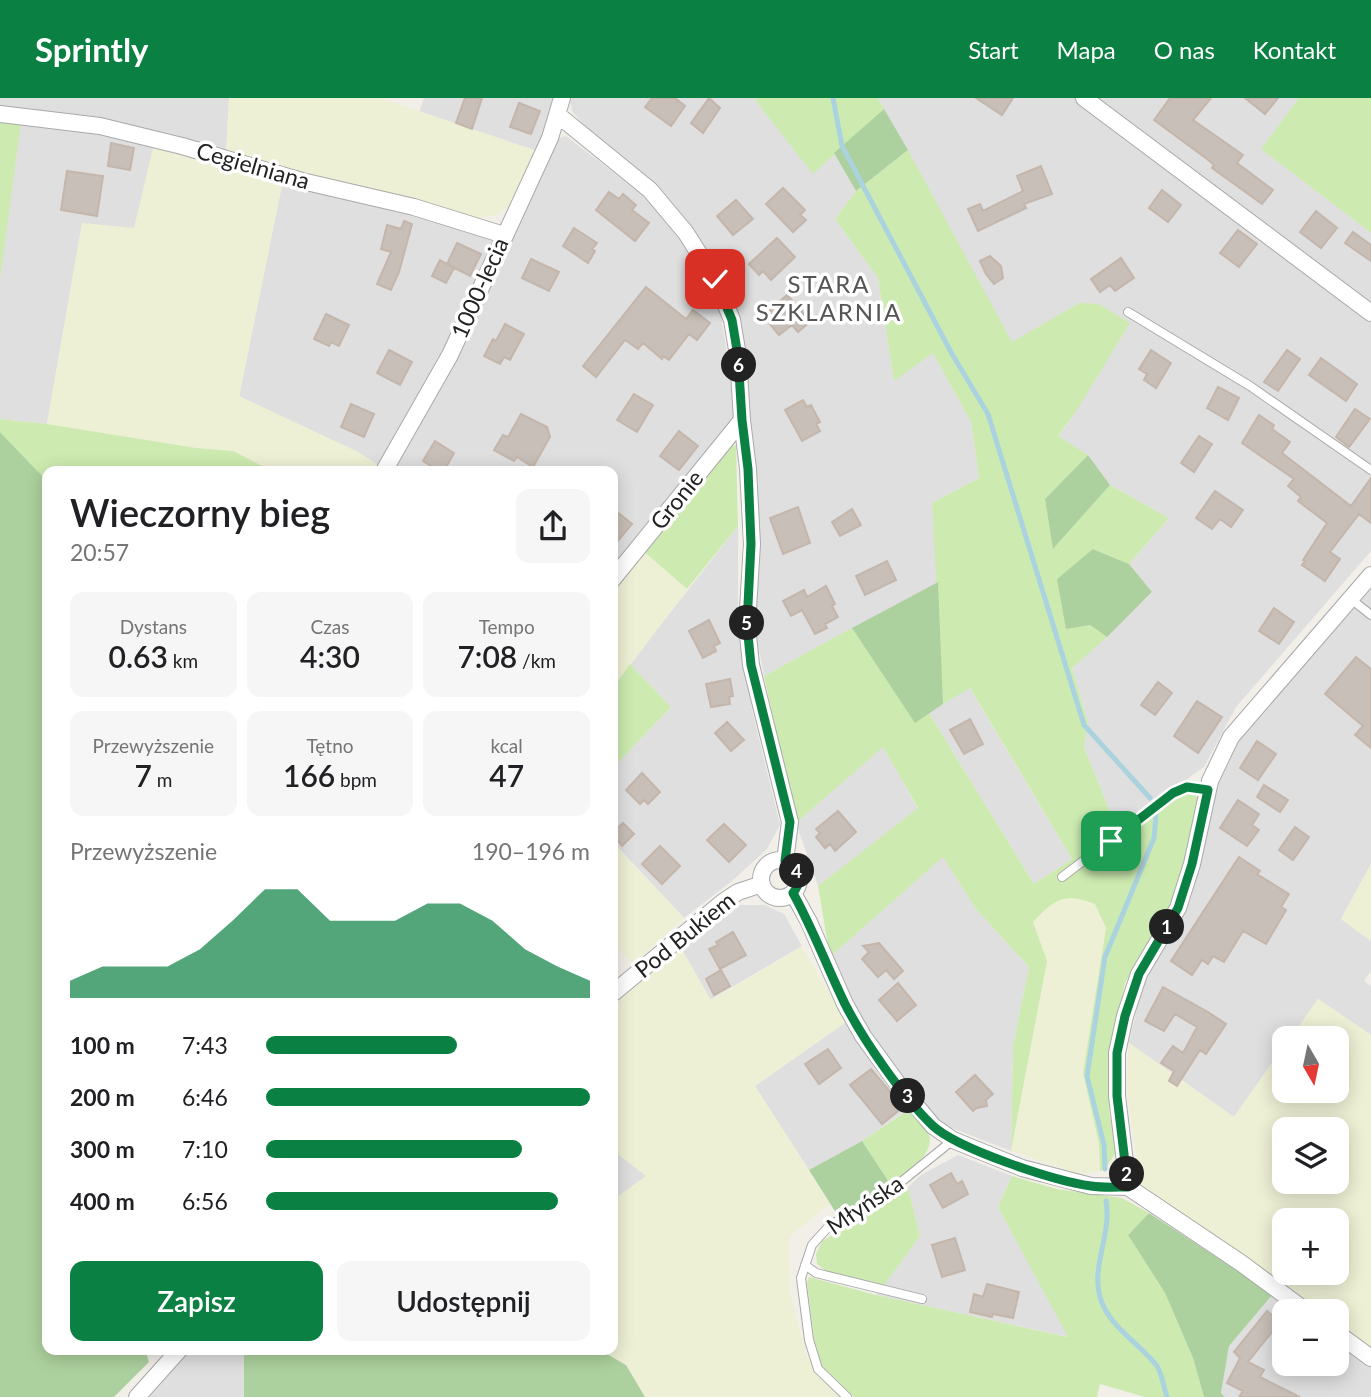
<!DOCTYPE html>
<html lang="pl">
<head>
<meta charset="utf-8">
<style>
  :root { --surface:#fff; --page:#f6f6f6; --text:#202124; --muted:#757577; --accent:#0b8043 }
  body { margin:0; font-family:Lato,sans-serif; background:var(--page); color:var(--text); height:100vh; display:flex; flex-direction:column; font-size:26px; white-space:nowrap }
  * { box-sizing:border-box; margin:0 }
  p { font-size:23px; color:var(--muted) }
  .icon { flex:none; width:38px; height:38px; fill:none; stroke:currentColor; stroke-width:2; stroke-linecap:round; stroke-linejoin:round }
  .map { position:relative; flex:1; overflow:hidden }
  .side { position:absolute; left:42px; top:368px; width:576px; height:889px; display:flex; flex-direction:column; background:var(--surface); border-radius:14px; box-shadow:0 4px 18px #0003 }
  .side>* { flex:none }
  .needle { width:46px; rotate:171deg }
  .fabs { position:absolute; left:1272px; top:928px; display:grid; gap:14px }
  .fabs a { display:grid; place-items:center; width:77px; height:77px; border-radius:14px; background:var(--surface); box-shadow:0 4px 18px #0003; font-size:35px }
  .pin { position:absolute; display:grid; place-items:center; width:60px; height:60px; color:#fff; margin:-30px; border-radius:14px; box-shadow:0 4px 10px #0006 }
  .km { position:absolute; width:35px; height:35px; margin:-18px; border-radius:50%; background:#222; color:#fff; font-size:19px; line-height:35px; text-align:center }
  .round { display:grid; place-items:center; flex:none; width:74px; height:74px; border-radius:14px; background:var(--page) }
  .head { display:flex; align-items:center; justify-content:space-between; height:119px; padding:0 28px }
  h1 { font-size:38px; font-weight:600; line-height:52px }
  .metrics { display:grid; grid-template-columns:repeat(3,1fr); gap:10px; height:119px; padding:7px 28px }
  .metrics div { display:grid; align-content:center; border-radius:14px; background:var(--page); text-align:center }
  .metrics b { font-size:30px; font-weight:600 }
  .metrics small { font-size:19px; font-weight:400 }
  .metrics p { font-size:19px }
  .chart { height:196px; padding:14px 28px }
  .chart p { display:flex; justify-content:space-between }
  .chart svg { width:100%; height:126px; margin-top:7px; fill:var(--accent); opacity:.7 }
  .primary-button { display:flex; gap:14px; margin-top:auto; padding:14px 28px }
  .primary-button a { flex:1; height:80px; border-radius:14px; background:var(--accent); color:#fff; font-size:28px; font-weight:600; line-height:80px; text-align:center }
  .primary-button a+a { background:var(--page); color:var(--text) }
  ul { padding:0 28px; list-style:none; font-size:23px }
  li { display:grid; grid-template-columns:112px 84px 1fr; align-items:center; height:52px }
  li i { height:18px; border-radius:9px; background:var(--accent) }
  header { display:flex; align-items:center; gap:42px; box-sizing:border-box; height:98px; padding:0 35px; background:var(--accent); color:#fff }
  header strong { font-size:33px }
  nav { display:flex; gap:38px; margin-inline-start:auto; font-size:24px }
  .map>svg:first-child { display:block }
  .residential { fill:#e0dfdf }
  .farmland { fill:#eef0d5; fill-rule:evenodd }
  .grass { fill:#cdebb0 }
  .forest { fill:#add19e }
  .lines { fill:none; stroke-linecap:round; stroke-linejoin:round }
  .stream { stroke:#aad3df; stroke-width:5 }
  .building { fill:#c7bfb8; stroke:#c4b6ab; stroke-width:2 }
  .lane-casing { stroke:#a9a9a9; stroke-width:10 }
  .street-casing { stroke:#a9a9a9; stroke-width:18 }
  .lane { stroke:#fff; stroke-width:8 }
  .street { stroke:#fff; stroke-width:16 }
  .route-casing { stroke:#fff; stroke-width:14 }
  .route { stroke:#0b8043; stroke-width:9 }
  .labels { text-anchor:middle; stroke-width:7; stroke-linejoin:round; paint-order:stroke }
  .street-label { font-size:23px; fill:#222; stroke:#fff }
  .neighbourhood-label { font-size:24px; letter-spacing:2px; fill:#555; stroke:#fff }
</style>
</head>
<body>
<header>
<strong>Sprintly</strong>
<nav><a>Start</a><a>Mapa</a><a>O nas</a><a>Kontakt</a></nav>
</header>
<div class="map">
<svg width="1371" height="1299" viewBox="0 0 1371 1299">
  <rect width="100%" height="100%" fill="#f2efe9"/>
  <!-- residential -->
  <path class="residential" d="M0,0H229L226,57L134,131L82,126L47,326L0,321V181L5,130Z
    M424,0H554L537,53L419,14Z
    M570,0H757L755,2L813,75L834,55L856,93L835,121L878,180L894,282L933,254L971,324L979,380L932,405L938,484L764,578L754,525L760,440L743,240L723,184L663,94L586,30L572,13Z
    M878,0H1299L1262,51L1371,135V453L1236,609L1204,669L1117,731L1084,649L1088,624L1072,570L1152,495L1129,466L1169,420L1110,387L1088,357L1058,339L1075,315L1079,205L1012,245Z
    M566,38L649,102L698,165L721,218L737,317L613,475L612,373H390L462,252L557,41Z
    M282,87L375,108L494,140L447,250L378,367L358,354L239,299Z
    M738,428V532L753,616L780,727L767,751L732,783L684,820L613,744V670L671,609L630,566Z
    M1371,483V766L1341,821L1371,843V873L1364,883L1371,888V937L1318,901L1291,940H1284V948L1234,1019L1129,945L1137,910L1146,875L1190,803L1217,690L1238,645L1263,609Z
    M969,589L1072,761L1034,786L929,615Z
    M883,648L918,711L818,788L796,725Z
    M943,758L976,811L1029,869L1013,948L1011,1053L947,1028L919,1004L862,1043L809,1072L755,988L859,915L830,859Z
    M734,807H765L784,816L802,848L710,902L681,850Z
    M612,1052L647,1078L613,1102H612Z
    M958,1057L1012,1078L998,1109L1069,1239L876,1197L920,1138L908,1089L921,1077Z
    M1273,1196L1296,1213H1284V1265H1337V1243L1371,1268V1299H1225L1221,1295L1229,1248Z
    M190,1251H244V1299H144Z"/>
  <!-- farmland -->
  <path class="farmland" d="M229,0H381L537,53L511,107L496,117L474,121L226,57Z
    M154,46L282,87L239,298L358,354L378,367L375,373H272L233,353L196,350L47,326L82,125L134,130Z
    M642,452L687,492L613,590V490Z
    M612,744L684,820L633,866L613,846Z
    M1371,766V843L1341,821Z
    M1075,798L1095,806L1106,830L1083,975L1099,1046V1074L1080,1076L1011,1053L1047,863L1033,824L1053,803Z
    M802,849L846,924L755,988L830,1106L790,1138V1196L807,1259L839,1299H645L626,1267L598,1251H612L613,1102L646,1078L613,1052V908L681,850L711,902Z
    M1318,901L1371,937V1251L1337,1227V1213H1317L1141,1087L1126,990L1129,945L1234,1019L1284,948V992H1337V940H1291ZM1284,1031H1337V1083H1284ZM1284,1122H1337V1174H1284Z"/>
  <!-- grass -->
  <path class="grass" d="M757,0H878L884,11L813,76L755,2Z
    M1299,0H1371V135L1261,51Z
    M0,23L21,25L0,181Z
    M908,52L1012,244L1079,205L1099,206L1130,225L1075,315L1058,338L1088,357L1045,401L1054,450L1110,387L1169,420L1129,466L1093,451L1090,527L1107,539L1072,570L1088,624L1084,649L1117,731L1184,696H1198L1187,759L1166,818L1125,885L1110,959L1109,1012L1116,1054L1108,1067L1100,1074L1099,1046L1083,975L1106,830L1095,806C1063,794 1055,801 1033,824L1047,863L1011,1053L1013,948L1029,869L976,811L943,759L830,859L818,788L918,710L883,649L796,725L764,578L852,530L915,624L929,615L1034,786L1072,761L970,590L943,606L932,405L979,380L971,324L933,255L894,283L878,180L835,121L856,93Z
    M0,321L47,326L196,350L233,353L272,373H47V443V383L0,334Z
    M736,347L738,428L687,491L642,452L727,348Z
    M630,566L671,609L613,670V590Z
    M910,1011C915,1018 924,1025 928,1033C938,1056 905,1075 891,1087L862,1043Z
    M1012,1078L1057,1091L1122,1100L1149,1115L1128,1137L1165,1195L1193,1260L1204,1299H1145L1100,1286L1097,1299H854L821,1267L814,1240L807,1185L809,1179L876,1197L1068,1239L998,1109Z
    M908,1089L920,1138L884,1187L826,1173L817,1166L816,1156L822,1143L887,1105Z"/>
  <!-- forest -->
  <path class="forest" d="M884,11L908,52L856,93L834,55Z
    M0,334L47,383L45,540L47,558V1251H145L149,1264L114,1299H0Z
    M1088,357L1110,387L1053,451L1045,401Z
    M1093,451L1129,466L1152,494L1107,539L1090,527L1066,531L1057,481Z
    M938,484L943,606L915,625L852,530Z
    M862,1043L891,1087L838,1118L809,1072Z
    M1149,1115L1273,1196L1229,1248L1221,1295L1225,1299H1204L1193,1260L1165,1195L1128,1137Z
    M244,1251H598L626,1267L645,1299H244Z"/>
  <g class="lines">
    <!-- stream -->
    <path class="stream" d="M833,0L842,48L952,256L988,316L1084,627L1150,700
      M1105,1071L1104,1047L1087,978L1105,859L1154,740L1156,717
      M1106,1103C1112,1136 1091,1168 1100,1199C1109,1230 1139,1244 1157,1268C1162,1276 1164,1290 1167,1299"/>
  </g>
  <!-- building -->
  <path class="building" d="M465,0H482L472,31L456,25Z
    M652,0H675L685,8L671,28L645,9Z
    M709,0L720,10L703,35L691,25Z
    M976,0H1013L1002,17Z
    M1170,0H1211L1193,22L1243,57L1237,65L1273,92L1262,106L1212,70L1214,67L1207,61L1154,22Z
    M1245,0H1278L1265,16Z
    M519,5L540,13L531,36L510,29Z
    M111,45L134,50L130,72L108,68Z
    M1041,68L1052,96L1024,106L1026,110L978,133L968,111L980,106L983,113L1023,93L1017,78Z
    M67,73L103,78L97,118L61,112Z
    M783,90L805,112L800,117L806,122L793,134L766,106Z
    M1162,92L1181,107L1168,124L1149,110Z
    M609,94L619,101L623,96L628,100L636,107L632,112L649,125L635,143L596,112Z
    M736,102L753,121L733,137L717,118Z
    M1316,113L1337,130L1321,150L1300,134Z
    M404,123L412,126L399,174L391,192L377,186L391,154L381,151L387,127L401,131Z
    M574,130L597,145L592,151L595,153L588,165L563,148Z
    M1238,132L1257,146L1239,169L1220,155Z
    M1353,134L1371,147V163L1345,145Z
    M777,140L795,159L771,182L763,173L759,177L749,166Z
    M457,145L481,156L470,178L447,166Z
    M990,158L1001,168L1003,180L994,186L986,176L980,163Z
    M1121,160L1134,180L1115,193L1110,187L1100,194L1091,181Z
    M531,161L559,174L549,193L522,180Z
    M440,162L454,170L446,185L432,178Z
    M646,189L686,221L693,212L710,225L697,242L689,236L669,262L663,258L662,261L643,245L638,251L625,242L596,279L583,268Z
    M787,197L811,223L798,234L792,227L779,237L763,218Z
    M326,216L349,227L339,248L331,244L329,248L314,241Z
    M505,226L524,236L510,262L504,259L500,266L484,258L493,241L496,243Z
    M389,252L412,264L400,287L377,275Z
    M1151,252L1171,265L1156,290L1144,282L1147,276L1139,271Z
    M1287,252L1300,261L1278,293L1264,284Z
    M1321,260L1357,286L1346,303L1309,277Z
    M1218,289L1239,300L1228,322L1207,310Z
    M634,296L653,307L637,334L617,322Z
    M803,302L807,309L811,307L820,324L816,326L820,333L802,343L785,312Z
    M351,306L374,316L364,339L341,329Z
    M1355,311L1370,321L1349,349L1336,339Z
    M521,316L547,329L550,339L533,369L517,359L514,363L494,352L503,337L508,339Z
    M1259,317L1274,327L1272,331L1290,344L1282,355L1351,408L1371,380V425L1359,416L1330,454L1340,461L1325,483L1302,467L1305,463L1303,462L1327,425L1298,403L1301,399L1288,388L1294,381L1242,345Z
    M679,333L698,348L679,372L660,358Z
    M1199,338L1212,346L1194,374L1181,365Z
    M435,343L454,355L444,373H439L423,363Z
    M1215,393L1243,412L1231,429L1220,421L1212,431L1196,420Z
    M798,409L810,445L783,456L770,420Z
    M612,410L632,426L612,450Z
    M852,411L861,427L840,438L832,424Z
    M887,463L896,482L865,497L856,478Z
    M826,488L835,506L832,508L838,519L825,526L827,530L815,536L802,512L791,518L783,503L804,492L807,499Z
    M1274,510L1294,524L1279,546L1259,533Z
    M709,522L720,545L714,548L716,553L703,560L689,533Z
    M1356,559L1371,571V650L1355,637L1363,628L1325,596Z
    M730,581L733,598L729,599L730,606L711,609L706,586Z
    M1158,584L1172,595L1155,617L1141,607Z
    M1197,603L1222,619L1198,655L1174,638Z
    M970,621L983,646L964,656L950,632Z
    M727,624L744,642L731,653L715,635Z
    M1257,643L1276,656L1258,682L1240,670Z
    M642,675L660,694L648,706L644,702L640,706L626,692Z
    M1264,687L1288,702L1280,714L1257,699Z
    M1238,702L1259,716L1252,727L1259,732L1247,748L1220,730Z
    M838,713L856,734L835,753L830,746L825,750L816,739L820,735L816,731Z
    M623,725L634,736L622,748L612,735Z
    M724,726L746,747L729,764L707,742Z
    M1295,729L1309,739L1293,762L1279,752Z
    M660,748L680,768L662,786L642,766Z
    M1239,759L1260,773L1257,776L1289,796L1281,809L1286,812L1266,846L1243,833L1224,864L1213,858L1208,866L1202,862L1192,877L1171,863Z
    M733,834L746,857L720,871L709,851L718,847L716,844Z
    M879,845L903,873L894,881L886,872L878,879L862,861L869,854L863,848Z
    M721,872L730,888L714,897L706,881Z
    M898,885L916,907L897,923L879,902Z
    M1163,889L1208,914L1226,926L1206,956L1200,952L1177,988L1169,983L1174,973L1161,965L1173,948L1183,955L1197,929L1175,916L1164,933L1145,923Z
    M828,951L841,970L819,986L805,966Z
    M871,971L903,1009L882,1026L850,987Z
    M975,977L993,996L986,1002L987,1008L977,1010L973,1013L956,994Z
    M951,1075L957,1086L962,1083L968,1096L943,1110L930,1087Z
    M955,1140L965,1172L942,1179L932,1147Z
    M987,1186L1019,1194L1013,1220L993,1216L992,1219L970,1214L974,1196L983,1199Z
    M1267,1213L1280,1224L1248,1264L1264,1272L1260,1279L1300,1299H1239L1243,1293L1227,1285L1240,1260L1234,1254Z"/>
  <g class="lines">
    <!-- lane casing -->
    <g class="lane-casing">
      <path id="lane" d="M1128,214L1250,288L1371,372
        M1351,501L1371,517
        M1062,779L1173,695L1187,689L1208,692
        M805,1167L816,1175L922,1201
        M847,1299L818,1271L809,1242L801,1180L812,1147L830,1127L880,1101L953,1042"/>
    </g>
    <!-- street casing -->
    <g class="street-casing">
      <path id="street" d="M1084,0L1371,215
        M0,16L100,28L182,48L302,83L414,109L504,137
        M558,17L650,92L686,135L715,181L732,222L738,258L742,322L748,371L752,446L747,527L751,567L790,724L785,763
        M384,373L450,257L550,40L562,0
        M612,482L742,322
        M761 781a19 19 0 1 1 38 0a19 19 0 1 1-38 0Z
        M793,795L809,824L845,906L863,938L898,986L933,1028L953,1042L1022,1070L1091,1088L1128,1089L1241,1165L1306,1213
        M612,896L723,804L738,794L762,786
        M1128,1089L1117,998V955L1125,918L1139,876L1178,810L1192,766L1210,683L1231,639L1371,477
        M1337,1235L1371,1260
        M137,1299L180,1251"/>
    </g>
    <!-- lane -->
    <use href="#lane" class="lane"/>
    <!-- street -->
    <use href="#street" class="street"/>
  </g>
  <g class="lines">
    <!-- route casing -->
    <g class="route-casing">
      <path id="route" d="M715,181L732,222L738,258L742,322L748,371L751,446L747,527L751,567L790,724L785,763C799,770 803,783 793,795C813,831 827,869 845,906C864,943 902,998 932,1027C957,1051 1055,1083 1091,1088C1103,1090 1116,1089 1128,1089L1117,998V955L1125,918L1139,876L1178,810L1192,766L1208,692L1187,689L1173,695L1111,743"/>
    </g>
    <!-- route -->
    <use href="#route" class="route"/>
  </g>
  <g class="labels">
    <!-- street labels -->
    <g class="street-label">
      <text transform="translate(253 68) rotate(16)" y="8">Cegielniana</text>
      <text transform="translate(480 190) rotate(-66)" y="8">1000-lecia</text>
      <text transform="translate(677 402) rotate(-51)" y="8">Gronie</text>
      <text transform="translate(685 837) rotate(-39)" y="8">Pod Bukiem</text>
      <text transform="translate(865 1107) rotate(-34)" y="8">Młyńska</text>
    </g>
    <!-- neighbourhood labels -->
    <g class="neighbourhood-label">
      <text x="829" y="195">STARA<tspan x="829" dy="28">SZKLARNIA</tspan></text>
    </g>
  </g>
</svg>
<div class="fabs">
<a><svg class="needle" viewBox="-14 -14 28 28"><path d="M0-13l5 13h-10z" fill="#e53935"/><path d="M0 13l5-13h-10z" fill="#757577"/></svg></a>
<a><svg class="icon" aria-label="layers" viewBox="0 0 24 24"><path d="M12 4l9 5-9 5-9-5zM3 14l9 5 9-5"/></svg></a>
<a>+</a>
<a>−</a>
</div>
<div class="pin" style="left:1111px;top:743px;background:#1e9e55"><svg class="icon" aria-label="arrive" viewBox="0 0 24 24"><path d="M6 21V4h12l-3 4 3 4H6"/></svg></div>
<div class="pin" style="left:715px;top:181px;background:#d93025"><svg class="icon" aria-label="check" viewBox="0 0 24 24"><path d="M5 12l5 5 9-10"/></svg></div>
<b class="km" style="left:1167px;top:829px">1</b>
<b class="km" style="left:1127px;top:1076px">2</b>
<b class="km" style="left:908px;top:998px">3</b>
<b class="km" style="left:797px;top:773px">4</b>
<b class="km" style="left:747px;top:525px">5</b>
<b class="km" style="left:739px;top:267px">6</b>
<section class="side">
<div class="head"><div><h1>Wieczorny bieg</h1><p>20:57</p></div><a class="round"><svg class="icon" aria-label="share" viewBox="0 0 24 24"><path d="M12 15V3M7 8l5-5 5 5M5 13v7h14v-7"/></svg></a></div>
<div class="metrics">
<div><p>Dystans</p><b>0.63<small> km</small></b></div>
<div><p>Czas</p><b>4:30</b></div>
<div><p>Tempo</p><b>7:08<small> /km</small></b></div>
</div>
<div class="metrics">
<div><p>Przewyższenie</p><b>7<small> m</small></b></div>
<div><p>Tętno</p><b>166<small> bpm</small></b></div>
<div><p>kcal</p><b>47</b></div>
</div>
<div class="chart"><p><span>Przewyższenie</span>190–196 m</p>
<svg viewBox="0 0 160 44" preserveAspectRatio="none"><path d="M0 44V38L10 33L20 33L30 33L40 27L50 17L60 6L70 6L80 17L90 17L100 17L110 11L120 11L130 17L140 27L150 33L160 38V44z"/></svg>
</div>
<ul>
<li><b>100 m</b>7:43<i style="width:59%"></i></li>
<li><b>200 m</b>6:46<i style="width:100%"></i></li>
<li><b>300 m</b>7:10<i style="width:79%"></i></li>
<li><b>400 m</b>6:56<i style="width:90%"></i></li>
</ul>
<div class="primary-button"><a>Zapisz</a><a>Udostępnij</a></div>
</section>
</div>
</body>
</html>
